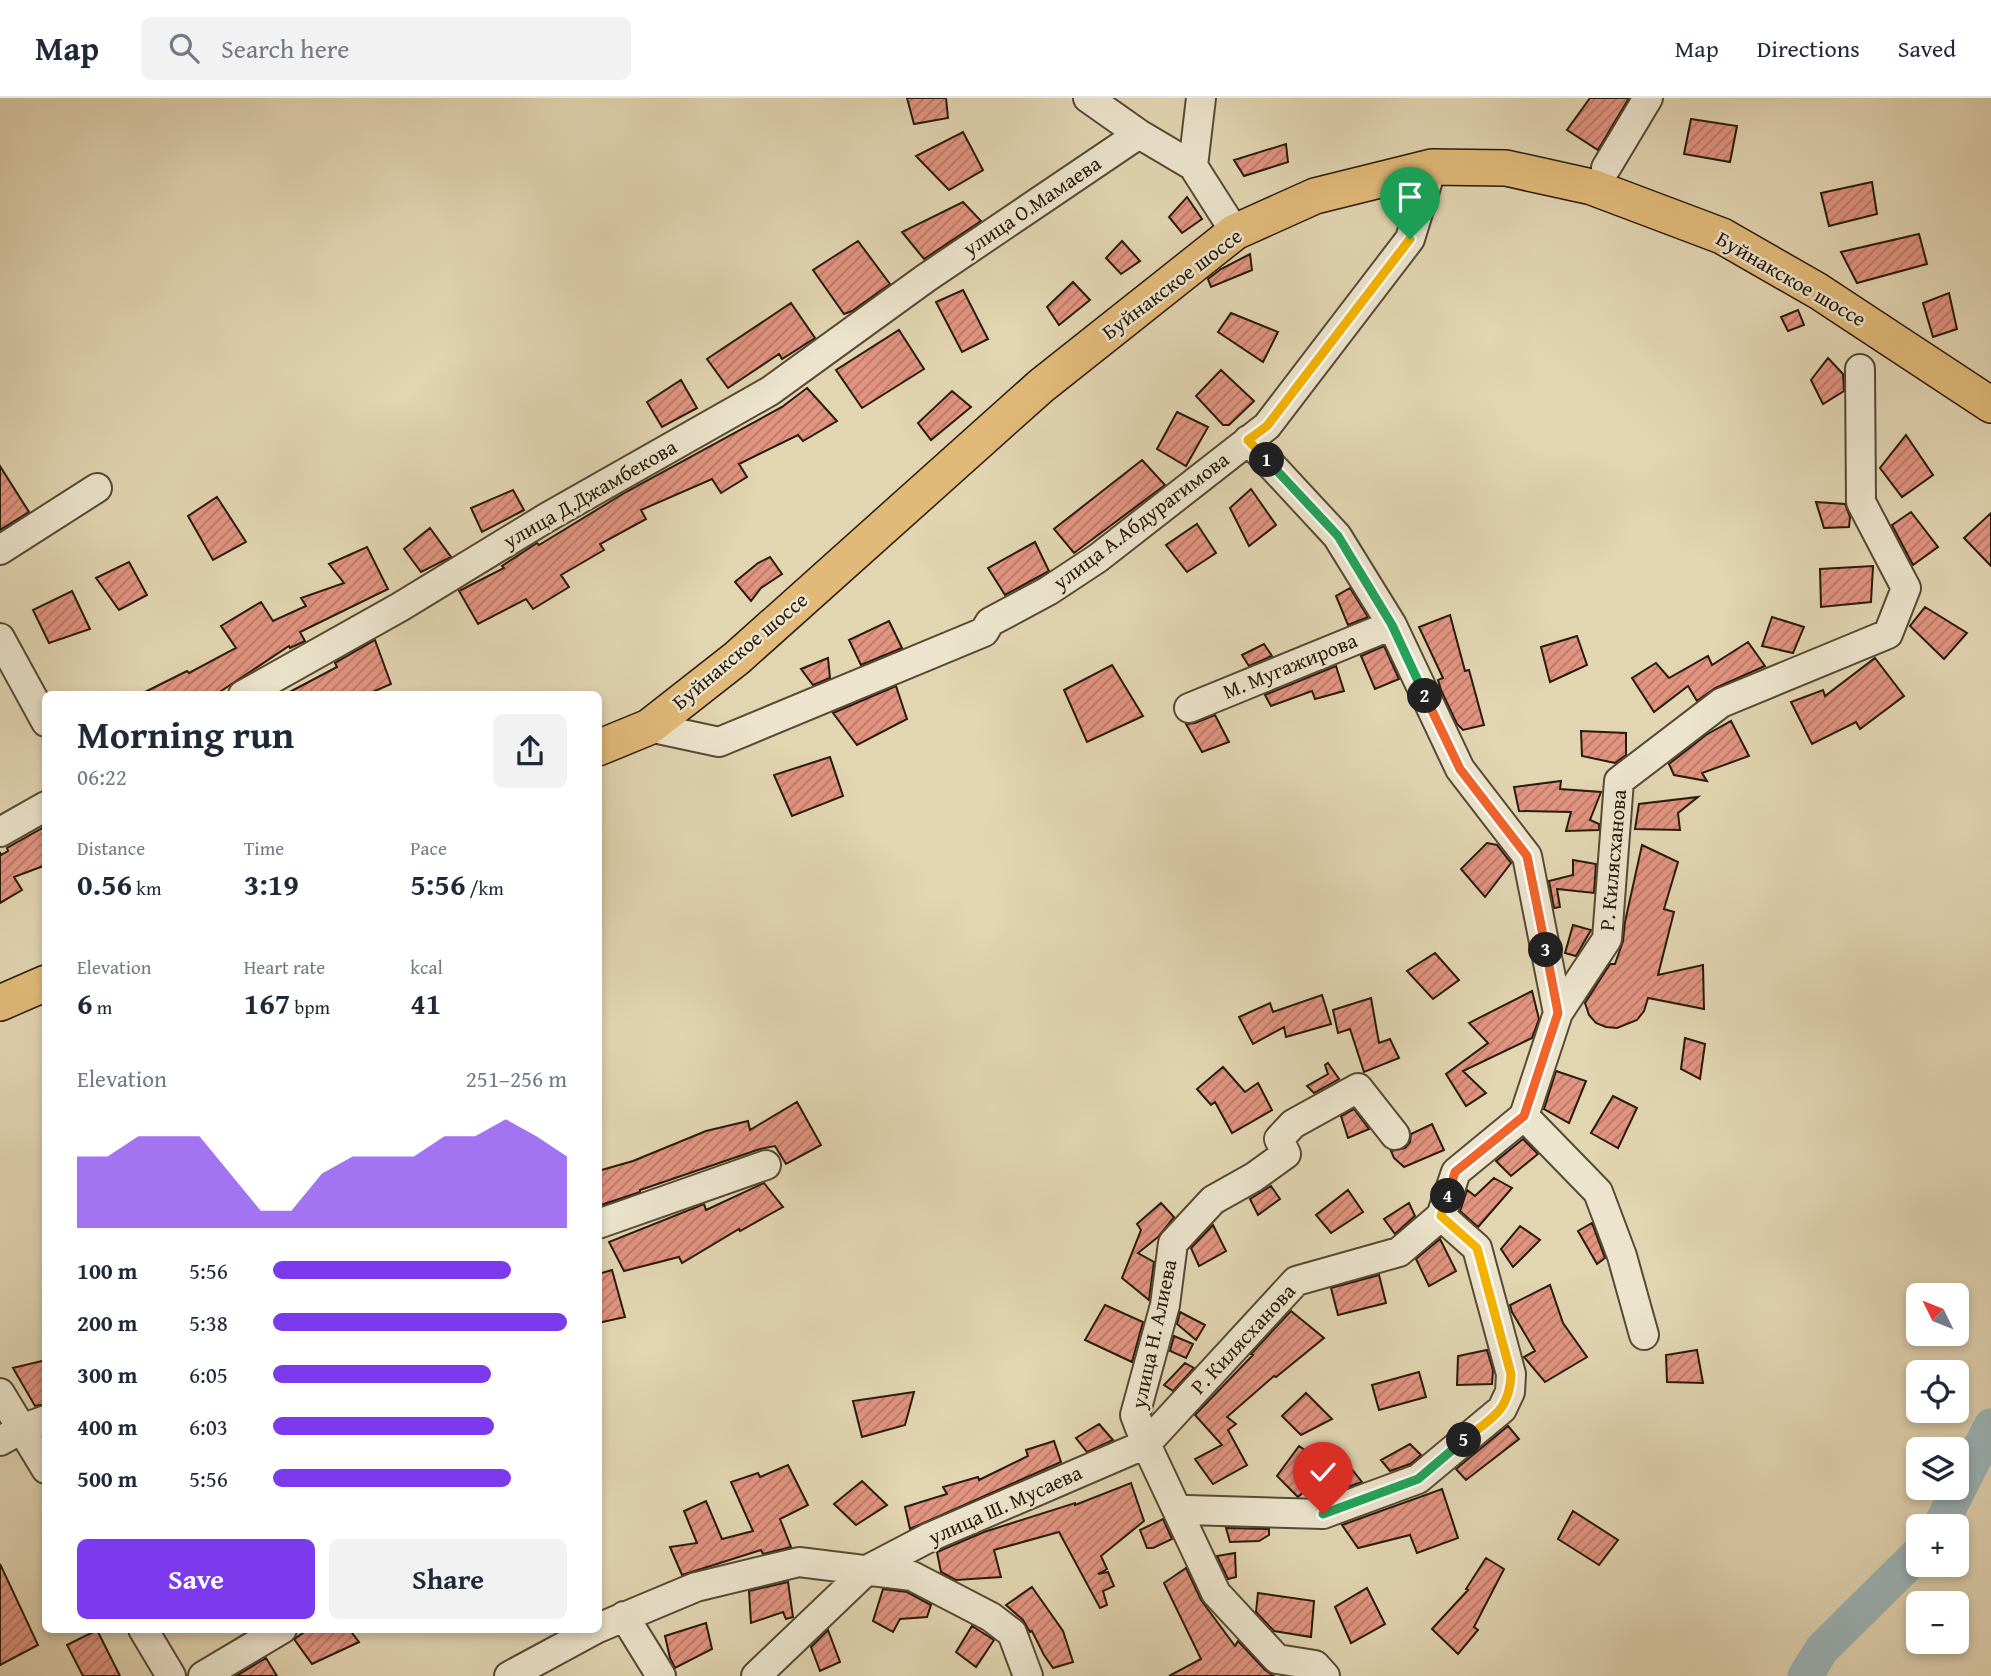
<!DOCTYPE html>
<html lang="en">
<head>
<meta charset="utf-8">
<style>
  :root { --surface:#fff; --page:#f2f2f3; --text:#1f2937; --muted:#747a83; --line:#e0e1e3; --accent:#7c3aed }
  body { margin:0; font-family:"Gentium Book Plus",serif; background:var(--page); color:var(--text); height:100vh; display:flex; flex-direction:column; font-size:26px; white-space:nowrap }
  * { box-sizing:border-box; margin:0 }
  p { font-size:23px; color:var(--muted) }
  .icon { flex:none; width:38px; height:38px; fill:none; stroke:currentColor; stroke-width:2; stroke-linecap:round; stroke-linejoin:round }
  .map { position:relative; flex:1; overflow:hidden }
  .side { position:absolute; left:42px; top:593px; width:560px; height:942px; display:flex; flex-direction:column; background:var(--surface); border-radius:10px; box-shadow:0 4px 10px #0003 }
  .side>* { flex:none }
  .needle { width:46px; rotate:313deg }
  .tools { position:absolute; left:1906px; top:1185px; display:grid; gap:14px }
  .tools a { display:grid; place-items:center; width:63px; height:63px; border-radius:10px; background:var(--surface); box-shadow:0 4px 10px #0003; font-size:35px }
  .pin { position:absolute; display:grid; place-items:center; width:60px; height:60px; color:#fff; margin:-72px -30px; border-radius:50% 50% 50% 0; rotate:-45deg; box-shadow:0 0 7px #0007 }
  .pin .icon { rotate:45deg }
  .km { position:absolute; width:35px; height:35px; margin:-18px; border-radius:50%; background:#222; color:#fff; font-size:19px; line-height:35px; text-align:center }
  .round { display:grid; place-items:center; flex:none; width:74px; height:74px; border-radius:10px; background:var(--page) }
  .headline { display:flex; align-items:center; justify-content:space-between; height:119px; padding:0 35px }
  h1 { font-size:38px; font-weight:700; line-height:52px }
  .stats { display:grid; grid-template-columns:repeat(3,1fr); gap:10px; height:119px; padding:7px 35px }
  .stats div { display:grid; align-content:center }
  .stats b { font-size:30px; font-weight:700 }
  .stats small { font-size:19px; font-weight:400 }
  .stats p { font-size:19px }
  .chart { height:196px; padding:14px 35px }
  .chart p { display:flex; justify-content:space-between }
  .chart svg { width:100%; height:126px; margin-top:7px; fill:var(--accent); opacity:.7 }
  .action { display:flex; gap:14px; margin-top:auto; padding:14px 35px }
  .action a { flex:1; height:80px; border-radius:10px; background:var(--accent); color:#fff; font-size:28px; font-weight:700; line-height:80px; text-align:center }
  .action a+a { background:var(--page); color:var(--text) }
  ul { padding:0 35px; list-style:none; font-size:23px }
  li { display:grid; grid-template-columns:112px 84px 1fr; align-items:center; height:52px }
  li i { height:18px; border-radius:9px; background:var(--accent) }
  header { display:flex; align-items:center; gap:42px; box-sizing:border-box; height:98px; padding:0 35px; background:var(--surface); border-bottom:2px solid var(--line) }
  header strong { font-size:33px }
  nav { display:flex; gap:38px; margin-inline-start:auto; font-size:24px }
  .search { width:490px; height:63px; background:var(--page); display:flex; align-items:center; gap:18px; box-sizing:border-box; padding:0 24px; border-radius:10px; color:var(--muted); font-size:26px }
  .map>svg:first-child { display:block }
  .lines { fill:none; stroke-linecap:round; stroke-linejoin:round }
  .river { stroke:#9cb5b9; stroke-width:35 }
  .building { fill:url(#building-hatch); stroke:#291a0a; stroke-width:2 }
  .minor-casing { stroke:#574934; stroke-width:32 }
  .major-casing { stroke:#291a0a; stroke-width:38 }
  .minor { stroke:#ece4cd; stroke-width:28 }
  .major { stroke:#e1ba79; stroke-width:35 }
  .split-1-casing { stroke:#fff; stroke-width:14 }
  .split-2-casing { stroke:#fff; stroke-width:14 }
  .split-3-casing { stroke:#fff; stroke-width:14 }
  .split-4-casing { stroke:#fff; stroke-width:14 }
  .split-5-casing { stroke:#fff; stroke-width:14 }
  .split-6-casing { stroke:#fff; stroke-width:14 }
  .split-1 { stroke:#f5b400; stroke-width:9 }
  .split-2 { stroke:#22a559; stroke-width:9 }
  .split-3 { stroke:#f0652b; stroke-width:9 }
  .split-4 { stroke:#f0652b; stroke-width:9 }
  .split-5 { stroke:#f5b400; stroke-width:9 }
  .split-6 { stroke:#22a559; stroke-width:9 }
  .labels { text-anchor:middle; stroke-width:5; stroke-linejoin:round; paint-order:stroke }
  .street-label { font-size:21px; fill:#291a0a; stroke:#ece4cd }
</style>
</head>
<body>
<header>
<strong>Map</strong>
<div class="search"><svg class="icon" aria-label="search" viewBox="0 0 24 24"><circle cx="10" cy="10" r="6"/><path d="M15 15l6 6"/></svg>Search here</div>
<nav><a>Map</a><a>Directions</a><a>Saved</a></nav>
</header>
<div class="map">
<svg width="1991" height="1578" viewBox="0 0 1991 1578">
  <defs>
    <pattern id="building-hatch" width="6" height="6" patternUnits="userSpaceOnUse" patternTransform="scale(1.75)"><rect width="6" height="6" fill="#e29481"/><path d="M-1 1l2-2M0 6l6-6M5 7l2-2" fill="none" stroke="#b77868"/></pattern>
  </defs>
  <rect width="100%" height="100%" fill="#e2d5b2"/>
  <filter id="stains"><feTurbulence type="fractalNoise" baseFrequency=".00286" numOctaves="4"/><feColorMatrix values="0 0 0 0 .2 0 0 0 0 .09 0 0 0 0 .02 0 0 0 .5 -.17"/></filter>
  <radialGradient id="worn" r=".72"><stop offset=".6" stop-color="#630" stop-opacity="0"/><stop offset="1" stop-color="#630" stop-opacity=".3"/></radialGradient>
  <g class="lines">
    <!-- river -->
    <path class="river" d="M1940,1428L1991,1328
      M1805,1578L1822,1551L1918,1456"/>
  </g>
  <!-- building -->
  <path class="building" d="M907,0H946L948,20L914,26Z
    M1590,0H1629L1598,52L1567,32Z
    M1691,21L1737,28L1730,64L1684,56Z
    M963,34L983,72L949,92L916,58Z
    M1286,46L1288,64L1244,78L1234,62Z
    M1872,84L1877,116L1829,128L1821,95Z
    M1187,99L1202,121L1182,135L1169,119Z
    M963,104L981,123L924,161L902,134Z
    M1919,136L1927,166L1857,185L1841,154Z
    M858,143L890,186L852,213L844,216L813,172Z
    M1122,143L1140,163L1121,176L1106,160Z
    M1250,156L1252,172L1211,189L1208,181L1221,171Z
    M1073,184L1090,202L1059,227L1047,209Z
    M963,192L988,241L962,254L936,204Z
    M1949,195L1957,231L1933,239L1923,205Z
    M791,205L815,240L782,261L779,256L728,290L707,261Z
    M1798,212L1804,227L1788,233L1781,219Z
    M1231,215L1278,234L1263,264L1218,234Z
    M899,232L924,271L862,310L836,272Z
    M1828,260L1843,276L1844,293L1823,306L1811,282Z
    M1221,272L1254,303L1229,327H1223L1196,298Z
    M681,282L697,310L662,329L647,304Z
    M807,290L837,323L803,343L798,337L739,366L747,379L721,395L712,381L641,412L646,421L600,446L604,452L561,477L569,489L533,511L526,501L478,526L459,493L504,470L502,468L537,445L539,447L626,394L782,309Z
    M952,293L971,309L931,342L918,325Z
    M1177,314L1208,329L1186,368L1157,351Z
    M1906,337L1933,377L1902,399L1880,370Z
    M1142,362L1165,387L1074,455L1054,431Z
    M0,368L29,414L0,432Z
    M1251,391L1276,427L1249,448L1230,410Z
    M513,392L524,412L482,434L471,410Z
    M217,399L246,444L213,462L188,418Z
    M1816,404L1845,406L1850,419L1849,429L1824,430Z
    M1911,414L1938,449L1913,467L1892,427Z
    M1991,415V468L1964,440Z
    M1197,426L1216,455L1187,474L1166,447Z
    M430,430L451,459L421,474L404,451Z
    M1035,444L1049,473L1005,497L988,470Z
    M367,449L388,491L300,534L305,543L290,550L289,548L215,597H139L187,573L189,575L236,550L221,528L261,504L273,523L306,508L301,500L344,485L329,466Z
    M770,459L782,476L761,490L751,503L735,484L758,465Z
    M129,464L147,497L119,512L96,480Z
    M1873,468L1871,504L1821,509L1820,471Z
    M1350,490L1368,519L1348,527L1336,498Z
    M72,493L90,531L49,545L33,512Z
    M1925,509L1967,535L1944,561L1910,528Z
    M1450,517L1465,573L1469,572L1484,627L1463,632L1457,626L1441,592L1438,582L1443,580L1419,529Z
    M1772,519L1804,529L1793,555L1762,548Z
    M889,523L902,550L861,567L849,542Z
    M1577,538L1587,567L1550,584L1541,549Z
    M375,542L391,586L366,597H284L337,569L335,565Z
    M1748,544L1765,568L1715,590L1697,603L1688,588L1654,614L1632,580L1656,565L1669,580L1708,558L1712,567Z
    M1264,546L1272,558L1249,568L1242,557Z
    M1384,548L1399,581L1375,591L1361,558Z
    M828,560L830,580L813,587L801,571Z
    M1875,560L1904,598L1860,631L1856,624L1812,646L1791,604L1823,592L1825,598Z
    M1112,567L1143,618L1087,644L1064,592Z
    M1336,568L1344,593L1315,601L1312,593L1271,608L1265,597Z
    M896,588L907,621L857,647L833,615Z
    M1215,617L1229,644L1202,654L1186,626L1195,625Z
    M1731,623L1749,658L1702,675L1707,683L1674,677L1669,666L1706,637Z
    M1581,633L1626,635V657L1615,665L1582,658Z
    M830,659L843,698L792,718L774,677Z
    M1561,683L1560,691L1601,694L1590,722L1599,726V732L1566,733L1571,714L1519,713L1514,689Z
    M1698,699L1678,715L1680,732L1635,731L1639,706Z
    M46,728V767L14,779L22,792L0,805V754L1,757L8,753L7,750Z
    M1487,745L1497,747L1511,765L1485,799L1461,771Z
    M1642,747L1678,764L1664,811L1674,814L1658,877L1703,867L1704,911L1648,900L1644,913L1637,922L1617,930L1606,929L1596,925L1589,917L1585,905L1610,866H1615L1623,843L1625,824Z
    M1573,762L1596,766L1594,795L1557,791L1560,809L1554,810L1549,783L1573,777Z
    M1573,827L1591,832L1576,858L1565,855Z
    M1435,855L1459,882L1433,901L1407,873Z
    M1532,893L1539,921L1532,940L1463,973L1486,995L1466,1008L1446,976L1488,945L1469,925Z
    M1322,897L1331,926L1286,939L1284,929L1253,946L1239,919L1270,905L1273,914Z
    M1371,900L1379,945L1390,941L1399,960L1364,974L1350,931L1338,935L1333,912Z
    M1685,940L1705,946L1700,981L1681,971Z
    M1328,965L1339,981L1314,995L1307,988L1328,976L1325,967Z
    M1223,969L1245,994L1258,985L1272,1012L1232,1035L1215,1004L1211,1007L1197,991Z
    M1556,973L1586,983L1569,1025L1544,1011Z
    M1613,998L1637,1010L1618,1050L1591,1035Z
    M797,1004L821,1047L786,1066L775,1048L760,1051L640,1092V1094L598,1108V1073L633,1063L706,1033L748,1023L750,1032Z
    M1354,1011L1369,1031L1348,1040L1341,1018Z
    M1432,1026L1444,1052L1404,1069L1394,1060L1391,1053L1405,1050L1410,1044L1411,1036Z
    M1523,1041L1538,1056L1511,1078L1496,1063Z
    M1494,1080L1512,1090L1478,1129L1460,1113L1467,1092L1475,1098Z
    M764,1085L783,1109L740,1133L739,1131L682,1165L679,1159L624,1173L609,1144L704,1106L706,1112Z
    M1271,1088L1280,1101L1258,1117L1250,1101Z
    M1348,1092L1363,1114L1331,1135L1316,1117Z
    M1161,1105L1174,1119L1158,1139L1138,1155L1154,1164L1149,1202L1122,1180L1141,1132L1137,1126Z
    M1409,1105L1415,1118L1395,1136L1384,1121Z
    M1592,1125L1605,1160L1597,1166L1578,1133Z
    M1213,1127L1226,1153L1199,1168L1191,1150Z
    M1520,1128L1540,1142L1513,1169L1501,1151Z
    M1440,1141L1456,1173L1429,1188L1416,1161Z
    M612,1172L625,1219L598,1225V1176Z
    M1379,1177L1386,1205L1338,1217L1331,1190Z
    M1550,1187L1563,1225L1587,1259L1545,1284L1524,1259L1535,1253L1512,1214L1510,1207Z
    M1105,1207L1143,1224L1132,1264L1085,1242Z
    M1291,1213L1324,1240L1276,1279L1274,1278L1227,1319L1236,1326L1228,1332L1247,1367L1213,1386L1195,1361L1222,1347L1195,1317L1253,1257L1251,1256Z
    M1180,1214L1205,1227L1196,1242L1177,1226Z
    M1174,1238L1193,1246L1186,1260L1170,1253Z
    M1487,1252L1493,1272L1492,1286L1457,1287L1458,1258Z
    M1697,1252L1703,1285L1667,1284L1666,1257Z
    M46,1262V1306L35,1308L13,1270Z
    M1185,1265L1194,1270L1173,1293L1164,1287Z
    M1419,1274L1426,1299L1379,1312L1372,1287Z
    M914,1294L905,1327L862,1339L853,1303Z
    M1306,1295L1332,1321L1301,1337L1282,1318Z
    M1099,1326L1113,1342L1087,1354L1076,1340Z
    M1508,1328L1519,1341L1466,1382L1456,1371Z
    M1054,1343L1061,1364L910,1431L905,1409L947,1396L943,1389L978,1379L979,1382L1028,1358L1026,1352Z
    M1410,1346L1421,1357L1410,1366L1390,1373L1381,1362Z
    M1299,1348L1340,1376L1350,1369L1362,1384L1328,1396L1318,1381L1298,1399L1277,1378Z
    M788,1367L808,1407L780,1421L791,1449L763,1456L761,1452L682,1477L670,1449L697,1445L684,1413L706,1403L722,1441L753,1433L731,1384L758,1375L760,1379Z
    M862,1383L887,1407L856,1427L834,1406Z
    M1131,1385L1144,1423L1101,1458L1107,1471L1098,1476L1108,1474L1114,1488L1103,1493L1107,1507L1100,1510L1059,1434L994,1452L1001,1479L956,1482L941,1474L937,1454L984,1434L1075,1405V1407Z
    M1442,1391L1458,1440L1417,1455L1410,1437L1358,1450L1342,1427Z
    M1573,1413L1618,1442L1599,1467L1558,1441Z
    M1163,1421L1172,1441L1153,1450H1147L1140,1432Z
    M1226,1430L1269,1431V1437L1259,1443L1230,1444Z
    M1235,1455L1236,1479L1228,1481L1217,1458Z
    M1486,1460L1504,1471L1474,1529L1478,1532L1458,1556L1432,1531L1468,1492L1466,1491Z
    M0,1466L38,1547L0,1567Z
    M1186,1470L1201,1502L1235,1548L1238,1543L1265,1572L1274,1578H1169L1201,1561L1164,1485Z
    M788,1484L793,1519L786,1521L783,1514L751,1525L749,1493Z
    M1032,1489L1063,1533L1073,1564L1053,1570L1044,1557L1032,1533L1030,1534L1023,1522L1006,1507Z
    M1367,1490L1385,1526L1351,1545L1335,1509Z
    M883,1491L907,1494L931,1507L927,1519L900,1521L893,1534L873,1523Z
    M1258,1495L1314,1503L1311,1539L1274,1533L1256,1514Z
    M706,1525L712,1551L675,1570L670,1560L665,1538Z
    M972,1528L994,1542L976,1569L956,1554Z
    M309,1531H349L359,1544L312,1566L294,1541Z
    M97,1532L120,1578H83L67,1547Z
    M828,1532L840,1564L820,1573L811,1549Z
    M266,1560L277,1578H236Z"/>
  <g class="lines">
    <!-- minor casing -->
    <g class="minor-casing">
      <path id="minor" d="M1088,0L1139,36L1193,68L1235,134
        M1193,68L1201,0
        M1606,70L1648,0
        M1248,342L1337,438L1392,527L1460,671L1527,758L1558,915
        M0,452L97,390
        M0,540L46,624
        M243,597L400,509L546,420L770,293L926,180L1139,36
        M1189,610L1392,527
        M649,629L719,644L984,534L990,524L1048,493L1098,460L1267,328L1410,141L1432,69
        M0,734L46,708
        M1524,1018L1598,1094L1622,1158L1644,1237
        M598,1126L766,1067
        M0,1295L46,1371
        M0,1343L21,1331L46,1322
        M1187,1412L1323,1416L1418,1381L1502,1311L1510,1294L1511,1276L1477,1150L1441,1118
        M624,1518L661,1578
        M598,1530L696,1489L799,1464L912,1478L991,1519L1012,1535L1028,1578
        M143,1531L171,1578
        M1277,1561L1216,1495L1146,1346L1135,1317L1165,1207L1173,1145L1213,1102L1254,1079L1286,1056L1279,1041L1293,1026L1358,990L1395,1037
        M1277,1561L1315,1567L1325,1578
        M203,1578L282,1531
        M509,1578L596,1531
        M756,1578L867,1472L930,1439L1146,1346L1296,1183L1399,1154L1441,1118L1456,1074L1524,1018L1558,915L1607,841L1619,683L1721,605L1888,536L1906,490L1861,404L1860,271"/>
    </g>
    <!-- major casing -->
    <g class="major-casing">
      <path id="major" d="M598,650L649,629L737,560L1041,288L1235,134L1315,98L1432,69L1506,70L1592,89L1722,138L1818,193L1991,307
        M0,905L46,885"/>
    </g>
    <!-- minor -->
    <use href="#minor" class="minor"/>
    <!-- major -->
    <use href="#major" class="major"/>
  </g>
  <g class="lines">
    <!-- split-1 casing -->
    <g class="split-1-casing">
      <path id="split-1" d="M1267,362L1248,342L1267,328L1410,141"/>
    </g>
    <!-- split-2 casing -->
    <g class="split-2-casing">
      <path id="split-2" d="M1267,362L1338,438L1392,527L1425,598"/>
    </g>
    <!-- split-3 casing -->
    <g class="split-3-casing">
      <path id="split-3" d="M1425,598L1460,671L1527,758L1546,852"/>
    </g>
    <!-- split-4 casing -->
    <g class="split-4-casing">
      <path id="split-4" d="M1448,1098L1455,1074L1524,1018L1558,915L1546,852"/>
    </g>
    <!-- split-5 casing -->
    <g class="split-5-casing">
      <path id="split-5" d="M1448,1098L1441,1118L1477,1150L1511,1276C1510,1313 1491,1320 1464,1342"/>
    </g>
    <!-- split-6 casing -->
    <g class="split-6-casing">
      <path id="split-6" d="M1323,1416L1418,1381L1464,1342"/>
    </g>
    <!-- split-1 -->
    <use href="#split-1" class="split-1"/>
    <!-- split-2 -->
    <use href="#split-2" class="split-2"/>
    <!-- split-3 -->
    <use href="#split-3" class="split-3"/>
    <!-- split-4 -->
    <use href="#split-4" class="split-4"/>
    <!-- split-5 -->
    <use href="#split-5" class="split-5"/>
    <!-- split-6 -->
    <use href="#split-6" class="split-6"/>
  </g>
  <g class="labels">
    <!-- street labels -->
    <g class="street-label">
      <text transform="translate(1032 108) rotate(-34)" y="7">улица О.Мамаева</text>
      <text transform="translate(1791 181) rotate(30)" y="7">Буйнакское шоссе</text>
      <text transform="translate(1172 186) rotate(-37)" y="7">Буйнакское шоссе</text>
      <text transform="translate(590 396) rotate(-30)" y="7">улица Д.Джамбекова</text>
      <text transform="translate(1141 423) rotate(-37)" y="7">улица А.Абдурагимова</text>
      <text transform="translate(740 553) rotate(-40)" y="7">Буйнакское шоссе</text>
      <text transform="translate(1290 568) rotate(-22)" y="7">М. Мугажирова</text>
      <text transform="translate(1613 762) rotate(-85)" y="7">Р. Килясханова</text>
      <text transform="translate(1154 1236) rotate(-78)" y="7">улица Н. Алиева</text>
      <text transform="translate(1243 1241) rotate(-47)" y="7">Р. Килясханова</text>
      <text transform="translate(1005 1407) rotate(-24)" y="7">улица Ш. Мусаева</text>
    </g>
  </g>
  <rect width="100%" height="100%" filter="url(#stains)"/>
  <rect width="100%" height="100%" fill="url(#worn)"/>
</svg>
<div class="tools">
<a><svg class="needle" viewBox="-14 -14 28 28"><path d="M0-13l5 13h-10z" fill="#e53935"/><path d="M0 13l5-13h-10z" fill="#747a83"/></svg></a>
<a><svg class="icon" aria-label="locate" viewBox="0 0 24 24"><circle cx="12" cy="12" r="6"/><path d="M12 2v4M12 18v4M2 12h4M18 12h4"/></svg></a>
<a><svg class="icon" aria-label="layers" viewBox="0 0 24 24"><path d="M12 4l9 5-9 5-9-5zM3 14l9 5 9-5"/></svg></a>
<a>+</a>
<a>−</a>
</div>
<div class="pin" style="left:1410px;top:141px;background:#1e9e55"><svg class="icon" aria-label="arrive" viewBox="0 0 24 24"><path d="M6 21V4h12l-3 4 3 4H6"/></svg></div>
<div class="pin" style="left:1323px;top:1416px;background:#d93025"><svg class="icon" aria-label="check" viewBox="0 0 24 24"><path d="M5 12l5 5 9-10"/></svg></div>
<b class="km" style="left:1267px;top:362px">1</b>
<b class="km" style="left:1425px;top:598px">2</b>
<b class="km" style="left:1546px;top:852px">3</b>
<b class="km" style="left:1448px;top:1098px">4</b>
<b class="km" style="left:1464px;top:1342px">5</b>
<section class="side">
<div class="headline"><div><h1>Morning run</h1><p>06:22</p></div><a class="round"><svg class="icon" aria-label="share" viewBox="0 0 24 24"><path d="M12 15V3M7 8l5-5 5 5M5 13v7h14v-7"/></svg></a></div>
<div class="stats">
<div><p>Distance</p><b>0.56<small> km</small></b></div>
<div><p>Time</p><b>3:19</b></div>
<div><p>Pace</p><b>5:56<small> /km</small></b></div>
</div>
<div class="stats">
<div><p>Elevation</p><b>6<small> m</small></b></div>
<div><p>Heart rate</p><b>167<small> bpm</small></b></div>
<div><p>kcal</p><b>41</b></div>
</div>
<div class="chart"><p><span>Elevation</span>251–256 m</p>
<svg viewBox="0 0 160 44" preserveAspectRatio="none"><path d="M0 44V19L10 19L20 12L30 12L40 12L50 25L60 38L70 38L80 25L90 19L100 19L110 19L120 12L130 12L140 6L150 12L160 19V44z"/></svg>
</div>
<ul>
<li><b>100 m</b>5:56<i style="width:81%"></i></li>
<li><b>200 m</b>5:38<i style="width:100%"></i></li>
<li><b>300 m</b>6:05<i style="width:74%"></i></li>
<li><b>400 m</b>6:03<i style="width:75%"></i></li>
<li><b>500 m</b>5:56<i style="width:81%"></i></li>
</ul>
<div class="action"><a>Save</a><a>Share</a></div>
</section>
</div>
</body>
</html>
